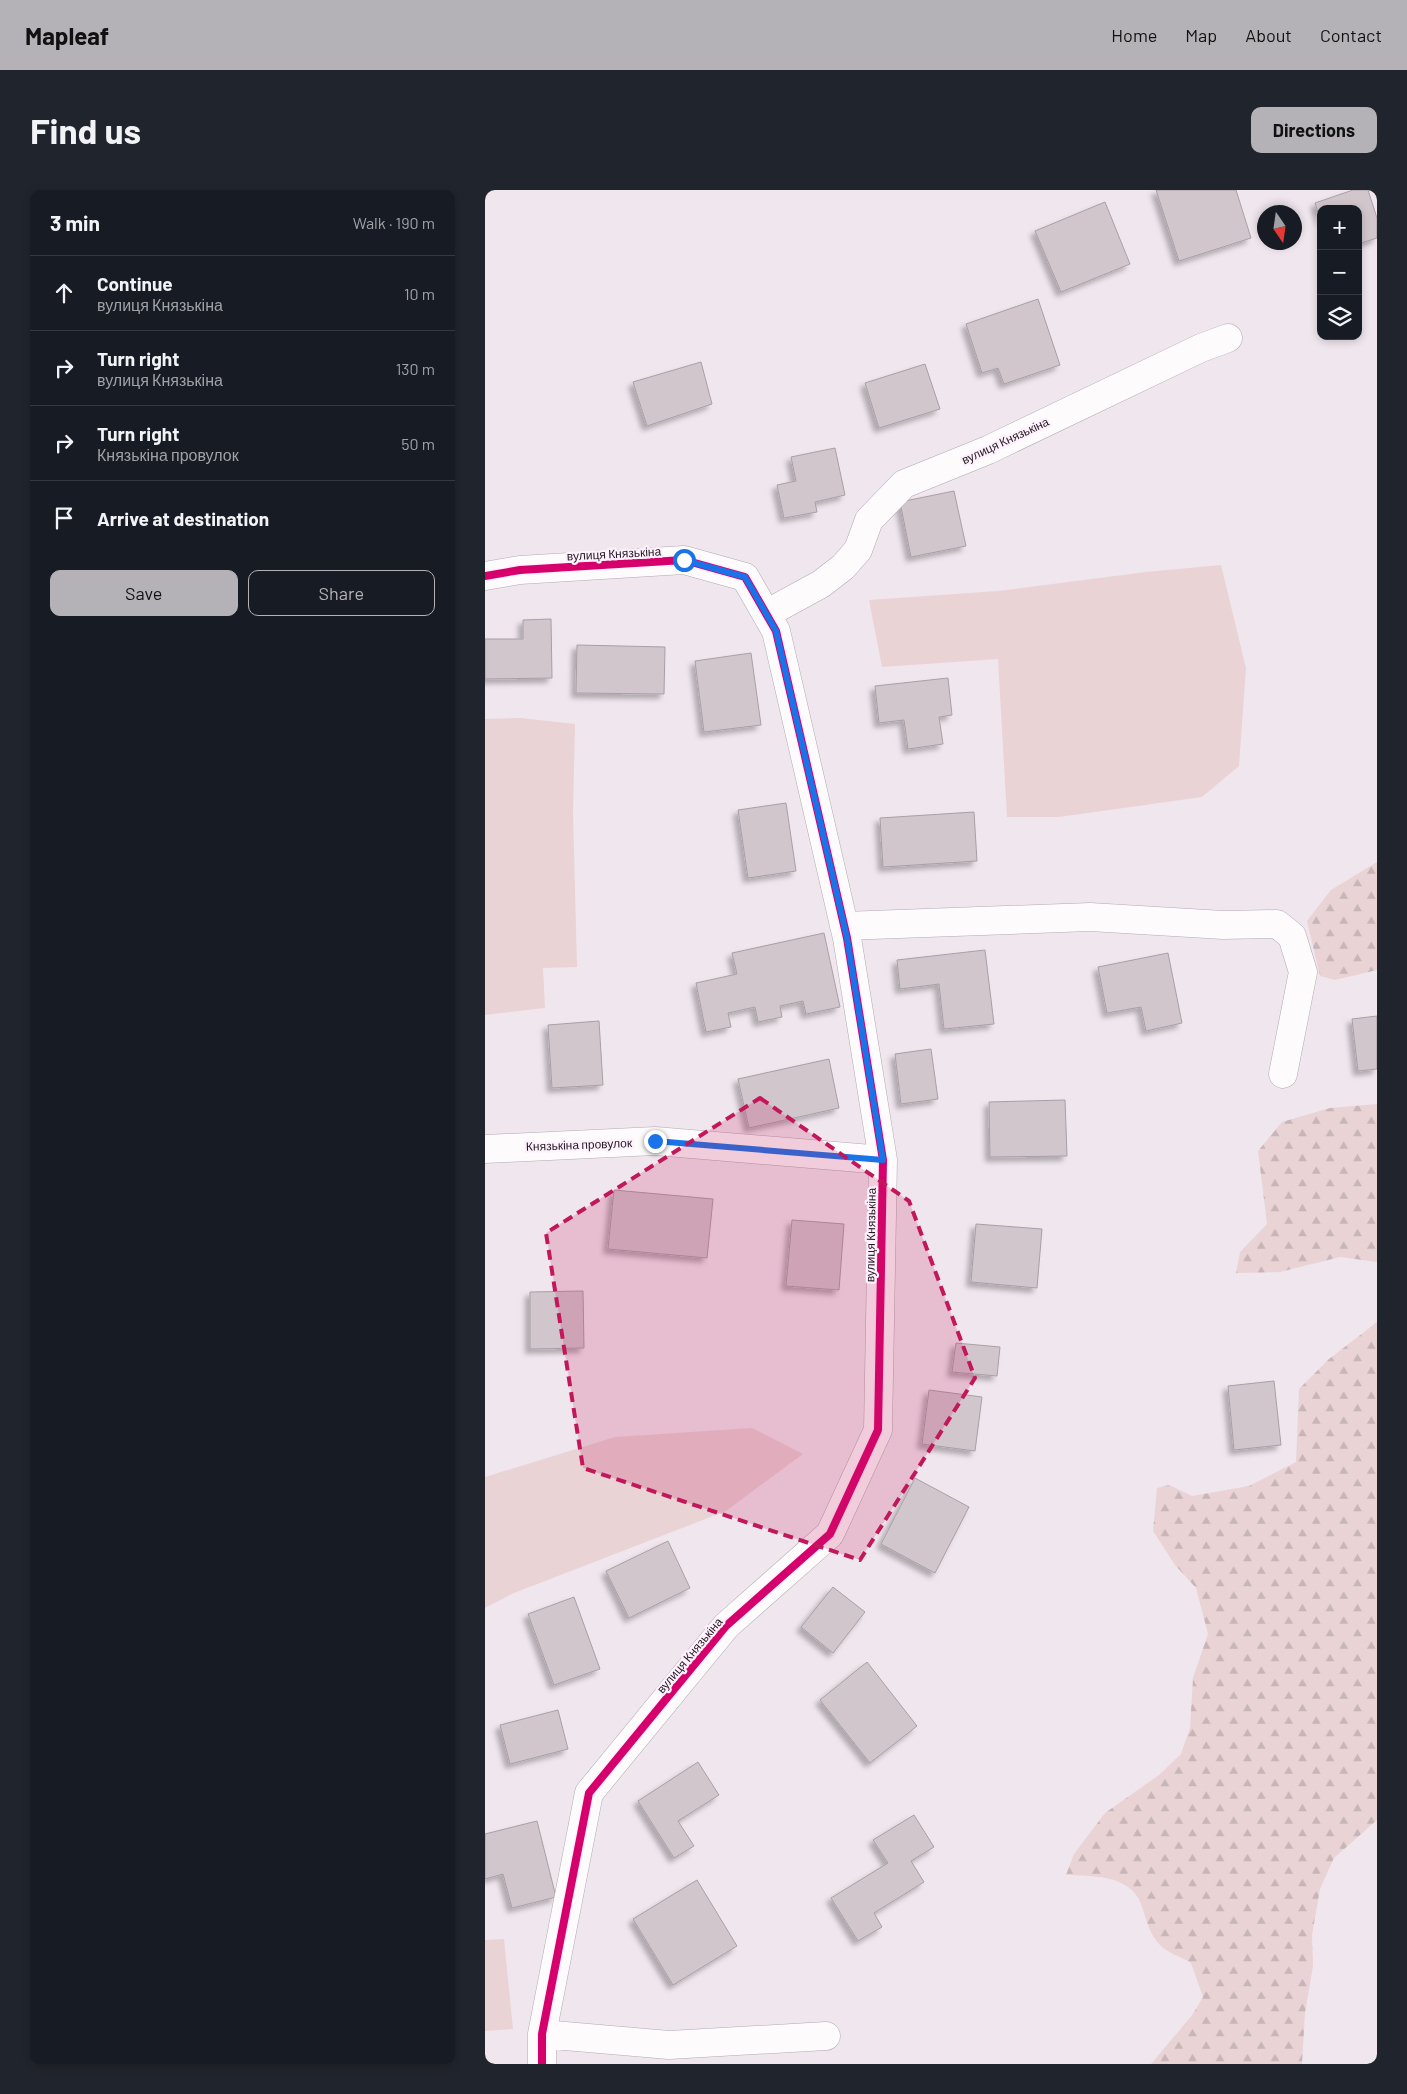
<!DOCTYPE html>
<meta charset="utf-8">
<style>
:root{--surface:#171b24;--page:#20242c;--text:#f1f3f6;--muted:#9ea1a6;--line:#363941;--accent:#b4b2b6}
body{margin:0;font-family:Barlow,sans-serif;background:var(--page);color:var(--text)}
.controls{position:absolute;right:15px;top:15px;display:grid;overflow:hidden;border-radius:10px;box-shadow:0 2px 8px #0003}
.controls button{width:45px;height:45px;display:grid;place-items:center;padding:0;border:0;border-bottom:1px solid var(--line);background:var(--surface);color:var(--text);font:25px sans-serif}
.compass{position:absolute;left:772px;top:15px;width:45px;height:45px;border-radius:50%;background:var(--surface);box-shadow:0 2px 8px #0003;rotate:167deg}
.stop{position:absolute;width:15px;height:15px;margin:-11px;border:4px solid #1a73e8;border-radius:50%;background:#fff}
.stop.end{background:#1a73e8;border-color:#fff;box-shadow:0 1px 5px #0008}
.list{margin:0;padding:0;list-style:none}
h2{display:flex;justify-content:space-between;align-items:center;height:65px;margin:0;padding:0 20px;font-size:21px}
h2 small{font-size:16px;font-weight:400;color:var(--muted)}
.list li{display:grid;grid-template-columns:32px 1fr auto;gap:15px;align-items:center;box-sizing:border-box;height:75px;padding:0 20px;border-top:1px solid var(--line)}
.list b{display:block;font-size:19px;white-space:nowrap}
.list p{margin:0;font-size:16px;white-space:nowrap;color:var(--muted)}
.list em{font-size:16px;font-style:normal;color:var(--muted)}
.actions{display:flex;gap:10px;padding:15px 20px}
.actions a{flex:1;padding:11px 0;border:1px solid var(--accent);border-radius:10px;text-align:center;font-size:18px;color:var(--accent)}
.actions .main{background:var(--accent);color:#111}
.icon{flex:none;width:28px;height:28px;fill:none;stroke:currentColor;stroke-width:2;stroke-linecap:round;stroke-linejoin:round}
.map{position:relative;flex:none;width:892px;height:1874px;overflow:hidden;border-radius:10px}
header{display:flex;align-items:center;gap:30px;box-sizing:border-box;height:70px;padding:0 25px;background:var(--accent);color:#111}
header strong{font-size:24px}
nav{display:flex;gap:28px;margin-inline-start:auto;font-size:18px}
.intro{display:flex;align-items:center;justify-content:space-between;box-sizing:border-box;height:120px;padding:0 30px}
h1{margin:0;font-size:35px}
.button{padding:12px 22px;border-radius:10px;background:var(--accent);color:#111;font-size:18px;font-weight:700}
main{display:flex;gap:30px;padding:0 30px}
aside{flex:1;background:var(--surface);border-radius:10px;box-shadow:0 2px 8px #0003}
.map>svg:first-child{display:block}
.green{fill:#e9d3d5}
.forest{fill:url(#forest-firs)}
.building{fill:#d1c6cc;stroke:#a8a0a5;filter:url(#shadow)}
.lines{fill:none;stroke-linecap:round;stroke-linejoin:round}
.minor-casing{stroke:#b1aab0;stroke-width:29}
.minor{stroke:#fdfbfc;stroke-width:28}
.cycleway-casing{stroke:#fef1fd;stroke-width:11}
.cycleway{stroke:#d6006c;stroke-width:8}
.route{stroke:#1a73e8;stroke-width:6}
.marked{fill:#c2185b;fill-opacity:0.2;stroke:#c2185b;stroke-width:4;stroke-dasharray:10 6;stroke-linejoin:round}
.labels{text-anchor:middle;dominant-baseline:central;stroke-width:4.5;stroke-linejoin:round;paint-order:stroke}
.street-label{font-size:12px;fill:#211b20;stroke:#fef1fd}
</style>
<header>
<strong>Mapleaf</strong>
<nav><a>Home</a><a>Map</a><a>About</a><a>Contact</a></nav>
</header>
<div class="intro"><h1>Find us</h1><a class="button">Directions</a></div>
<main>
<aside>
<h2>3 min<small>Walk · 190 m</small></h2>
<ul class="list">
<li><svg class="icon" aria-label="ahead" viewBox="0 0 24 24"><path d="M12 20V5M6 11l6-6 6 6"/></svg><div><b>Continue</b><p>вулиця Князькіна</p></div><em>10 m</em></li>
<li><svg class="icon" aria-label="right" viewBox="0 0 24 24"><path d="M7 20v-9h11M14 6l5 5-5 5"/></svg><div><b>Turn right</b><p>вулиця Князькіна</p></div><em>130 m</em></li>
<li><svg class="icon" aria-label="right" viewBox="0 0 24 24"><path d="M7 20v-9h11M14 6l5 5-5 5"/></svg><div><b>Turn right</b><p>Князькіна провулок</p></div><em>50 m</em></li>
<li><svg class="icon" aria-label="arrive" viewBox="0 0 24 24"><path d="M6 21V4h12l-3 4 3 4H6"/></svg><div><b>Arrive at destination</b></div></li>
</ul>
<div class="actions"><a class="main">Save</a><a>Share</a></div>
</aside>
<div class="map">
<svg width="892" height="1874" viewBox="0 0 892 1874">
<defs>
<pattern id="forest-firs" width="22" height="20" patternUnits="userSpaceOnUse" patternTransform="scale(1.25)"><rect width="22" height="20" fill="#e9d3d5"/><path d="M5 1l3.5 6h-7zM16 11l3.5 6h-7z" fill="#c8b5b7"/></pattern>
<filter id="shadow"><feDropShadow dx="-4.5" dy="4.5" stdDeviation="2.5" flood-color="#0004"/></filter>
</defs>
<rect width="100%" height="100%" fill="#f0e6ee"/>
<!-- green -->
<path class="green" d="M736,375L761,478L754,576L717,607L574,627H522L513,469L397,477L384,410L513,401L661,382Z
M36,528L90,534L88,623L92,777L58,778L60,818L0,825V529Z
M267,1238L318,1264L241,1321L29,1403L0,1418V1287L130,1247Z
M19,1749L28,1839L0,1841V1750Z"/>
<!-- forest -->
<path class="forest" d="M892,672V780L850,790L835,786L822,731L846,700Z
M892,914V1072L855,1067L795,1082L751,1083L755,1062L782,1034L773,961L797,932L845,918Z
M892,1132V1630L849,1668L835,1699L827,1745L828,1776L820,1823L817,1874H666L708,1824L718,1807L706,1773C697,1767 682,1763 675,1755C664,1744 661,1728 656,1714C645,1684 606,1686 581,1685L589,1664L620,1623L674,1585L696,1564L705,1538L708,1488L723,1444L711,1398L690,1375L668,1341L672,1298L684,1295L707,1306L764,1296L811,1272L814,1199L844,1169Z"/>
<!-- building -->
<path class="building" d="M671,0H751L766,48L694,71Z
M868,0H883L892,28V48L873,54V19H836V31L830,13Z
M620,12L645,74L576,102L550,41Z
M553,109L575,175L519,194L513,178L497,183L481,134Z
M216,172L227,214L162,236L148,192Z
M440,174L455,219L394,238L380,193Z
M350,258L360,305L330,312L332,322L299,328L292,295L311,291L306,267Z
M469,301L481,356L426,367L415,312Z
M66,429L67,488L0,489V449H38V430Z
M92,455L180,457L179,504L91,503Z
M266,463L276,535L219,542L210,471Z
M463,488L467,525L454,527L458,554L423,559L419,530L394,533L390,496Z
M301,613L311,681L263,688L253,620Z
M489,622L492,671L398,677L395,628Z
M339,743L355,817L321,824L318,811L295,816L297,827L273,832L270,817L243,823L246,837L221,842L211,793L252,784L247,763Z
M500,760L509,834L459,839L454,794L415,799L412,770Z
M683,763L697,833L661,841L656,817L622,823L613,777Z
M892,826V879L873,881L867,829Z
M114,831L118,895L67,898L63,835Z
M446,859L453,909L416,914L410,864Z
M344,869L354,918L264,938L253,889Z
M580,910L582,966L505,967L504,912Z
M129,1000L228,1009L222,1068L123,1059Z
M307,1030L359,1034L354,1100L301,1096Z
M491,1034L557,1039L552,1098L486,1092Z
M98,1101L99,1158L45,1159V1102Z
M471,1153L515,1157L512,1186L467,1182Z
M789,1191L796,1255L749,1260L743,1196Z
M444,1200L497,1207L490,1261L437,1254Z
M430,1288L484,1317L450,1383L396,1354Z
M183,1351L205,1398L144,1428L121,1381Z
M348,1397L380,1422L348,1463L316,1437Z
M89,1407L115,1479L69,1495L43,1424Z
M382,1472L432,1536L385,1573L335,1510Z
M73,1520L83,1559L25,1574L15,1535Z
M213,1572L234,1605L193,1631L209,1656L189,1668L153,1611Z
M429,1625L449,1657L426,1671L439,1692L389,1723L397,1737L373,1751L346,1708L403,1673L388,1650Z
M52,1631L71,1707L27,1718L18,1684L0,1689V1644Z
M212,1690L252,1756L188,1795L148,1729Z"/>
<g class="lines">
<!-- minor casing -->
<g class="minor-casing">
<path id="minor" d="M0,386L35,380L199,370L260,387L291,441L362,748L398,970L393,1240L345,1344L241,1436L104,1603L57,1844V1874
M281,424L336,394L358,377L373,360L384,330L419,294L503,260L716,158L743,148
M359,736L605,727L738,735L792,734L807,746L818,782L798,884
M0,959L170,951L398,970
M57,1844L184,1855L341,1846"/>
</g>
<!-- minor -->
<use href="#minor" class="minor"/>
<!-- cycleway casing -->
<g class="cycleway-casing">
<path id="cycleway" d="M0,386L35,380L199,370L260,387L291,441L362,748L398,970L393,1240L345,1344L241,1436L104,1603L57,1844V1874"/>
</g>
<!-- cycleway -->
<use href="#cycleway" class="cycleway"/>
</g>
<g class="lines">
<!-- route -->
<path class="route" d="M170,951L398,970L362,748L291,441L260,387L199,370"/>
</g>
<!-- marked area -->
<path class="marked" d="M275,908L424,1011L490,1188L375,1370L98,1278L61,1043Z"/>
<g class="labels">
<!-- street labels -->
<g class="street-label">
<text transform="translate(520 250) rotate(-25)">вулиця Князькіна</text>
<text transform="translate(129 363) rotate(-3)">вулиця Князькіна</text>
<text transform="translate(94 954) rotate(-2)">Князькіна провулок</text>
<text transform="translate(385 1045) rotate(-89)">вулиця Князькіна</text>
<text transform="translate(204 1465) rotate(-50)">вулиця Князькіна</text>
</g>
</g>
</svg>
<div class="controls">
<button>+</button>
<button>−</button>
<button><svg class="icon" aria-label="layers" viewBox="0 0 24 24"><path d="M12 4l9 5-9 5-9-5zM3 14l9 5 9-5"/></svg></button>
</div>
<svg class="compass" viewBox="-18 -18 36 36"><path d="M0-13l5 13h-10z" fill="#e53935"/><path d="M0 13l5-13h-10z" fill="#9ea1a6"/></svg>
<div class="stop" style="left:199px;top:370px"></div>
<div class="stop end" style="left:170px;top:951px"></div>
</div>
</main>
